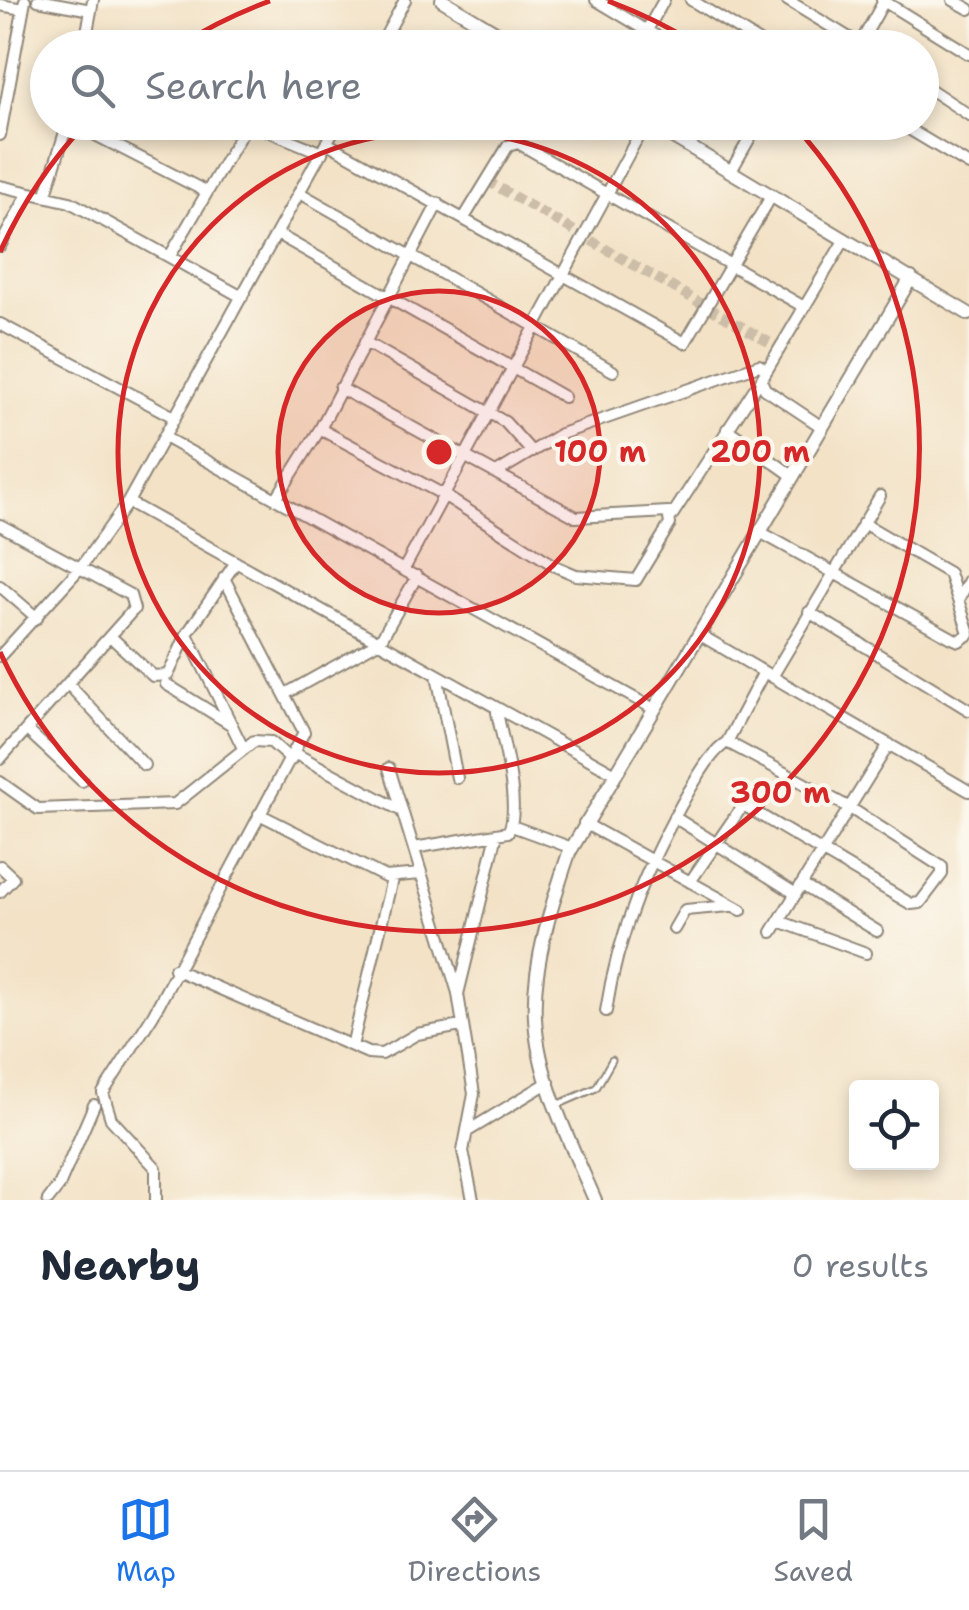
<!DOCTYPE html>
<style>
:root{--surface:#fff;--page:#f2f2f3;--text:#1f2937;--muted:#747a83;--line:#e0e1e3;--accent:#1a73e8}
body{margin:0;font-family:"Shantell Sans",sans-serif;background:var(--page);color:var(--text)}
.controls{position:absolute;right:30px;bottom:30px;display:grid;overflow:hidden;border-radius:10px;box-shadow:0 5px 15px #0003}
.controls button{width:90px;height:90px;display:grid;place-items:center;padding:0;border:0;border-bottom:2px solid var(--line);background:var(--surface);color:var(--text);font:50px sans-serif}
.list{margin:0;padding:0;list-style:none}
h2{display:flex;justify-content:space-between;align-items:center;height:130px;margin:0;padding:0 40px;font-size:42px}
h2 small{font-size:32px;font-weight:400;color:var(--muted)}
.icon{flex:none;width:55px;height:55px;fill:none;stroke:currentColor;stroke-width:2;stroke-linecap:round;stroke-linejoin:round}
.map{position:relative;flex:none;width:969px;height:1200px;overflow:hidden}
.search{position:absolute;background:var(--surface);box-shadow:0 5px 15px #0003;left:30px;right:30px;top:30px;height:110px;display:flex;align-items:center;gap:25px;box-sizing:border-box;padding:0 35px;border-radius:55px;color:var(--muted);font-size:38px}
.sheet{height:270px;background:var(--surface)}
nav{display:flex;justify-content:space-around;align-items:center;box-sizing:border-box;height:140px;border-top:2px solid var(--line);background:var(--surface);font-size:28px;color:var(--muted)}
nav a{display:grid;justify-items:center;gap:5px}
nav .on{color:var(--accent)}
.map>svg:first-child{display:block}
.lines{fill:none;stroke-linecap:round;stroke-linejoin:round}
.minor-tunnel{stroke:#cbbda7;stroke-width:10;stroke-dasharray:10 5;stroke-linecap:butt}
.service-casing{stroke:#8f8678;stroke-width:9}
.minor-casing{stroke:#8f8678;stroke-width:14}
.tertiary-casing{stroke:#8f8678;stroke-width:16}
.service{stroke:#fff;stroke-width:5}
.minor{stroke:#fff;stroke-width:10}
.tertiary{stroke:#fff;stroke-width:12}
.ring{fill:none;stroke:#d62828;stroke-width:5}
.centre{fill:#d62828;stroke:#fbf7ec;stroke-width:5}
.ring-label{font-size:30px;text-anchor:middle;font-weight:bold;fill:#d62828;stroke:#fbf7ec;stroke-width:8;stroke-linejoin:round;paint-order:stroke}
</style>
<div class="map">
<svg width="969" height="1200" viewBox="0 0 969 1200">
<rect width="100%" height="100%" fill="#fbf7ec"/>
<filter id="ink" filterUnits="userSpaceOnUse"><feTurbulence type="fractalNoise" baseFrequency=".01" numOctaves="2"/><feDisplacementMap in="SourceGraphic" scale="20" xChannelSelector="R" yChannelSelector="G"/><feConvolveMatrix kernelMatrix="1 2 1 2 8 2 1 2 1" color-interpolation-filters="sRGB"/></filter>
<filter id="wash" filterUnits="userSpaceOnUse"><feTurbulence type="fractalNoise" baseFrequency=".0048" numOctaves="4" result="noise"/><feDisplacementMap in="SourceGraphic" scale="40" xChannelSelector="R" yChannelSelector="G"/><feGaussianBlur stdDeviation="2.25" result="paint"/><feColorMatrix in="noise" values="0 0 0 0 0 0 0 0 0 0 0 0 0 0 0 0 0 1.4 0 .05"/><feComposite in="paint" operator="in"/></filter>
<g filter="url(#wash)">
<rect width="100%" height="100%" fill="#f3e2c6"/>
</g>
<g filter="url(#ink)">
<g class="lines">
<!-- minor-tunnel -->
<path class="minor-tunnel" d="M487,181L779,348"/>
<!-- service casing -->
<g class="service-casing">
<path id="service" d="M557,1105L596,1088L612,1060"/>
</g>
<!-- minor casing -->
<g class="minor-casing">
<path id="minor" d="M38,0L91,10
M596,0L676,48
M691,0L769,48
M787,0L866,48
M882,0L969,54
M953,0L969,9
M0,5L23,9
M860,44L884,1
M84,48L93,0
M379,48L405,0
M637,48L664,0
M922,84L969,115
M70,122L205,191
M897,122L969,165
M0,135L25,0
M327,143L685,343L772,195
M731,171L759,122
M0,186L70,202L242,297
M300,193L613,371
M46,194L68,122
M464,218L508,146L518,143L804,307
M277,234L564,397
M0,246L28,194
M170,256L244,129L261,128L322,153
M0,324L174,417
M365,342L505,422L531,451
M822,427L765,389L761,380L845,239
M320,429L442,494L555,566L576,575L636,580L670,524L668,512L576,517L340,388
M727,429L793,476
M164,437L654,709
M496,473L561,434L759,365L766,369
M276,499L320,429L438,203
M128,502L614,773
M671,517L755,388
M863,523L949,573L969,633
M0,525L130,595L134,609L0,759
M760,532L952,638L959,641L969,634
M404,569L646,122
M0,586L37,618
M959,599L969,580
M809,612L969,710
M187,634L243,748
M702,636L969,791
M111,637L153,676L168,675L187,634L236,562
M0,656L80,568L128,502L338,122
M437,675L457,778
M772,677L880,496
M166,684L232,725
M69,685L144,765
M287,693L380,641L417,576
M28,731L82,781
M727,742L764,672
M294,753L402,811
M389,768L458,993
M0,782L38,809L175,804L254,741L271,742L291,760
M259,814L385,877L421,874
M674,817L796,894
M584,823L741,910
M512,826L572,848
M414,848L508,832C522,809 502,739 497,712
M0,866L13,878L0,892
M802,885L877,931
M779,921L866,953
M674,929L685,910L730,906
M772,932L889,744
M174,969L368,1053L382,1054L417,1034L461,1026
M606,1011C618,931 649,861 689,791C699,775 711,752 727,742L850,808L942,867V874L920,903L911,904L743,805L690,882
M352,1046L392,879
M468,1131L549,1082
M48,1200L59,1186L94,1105
M156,1200V1168L111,1119L103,1093L153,1015L304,732L224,578
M473,1200L463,1151L474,1094L458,994L497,834"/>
</g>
<!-- tertiary casing -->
<g class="tertiary-casing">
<path id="tertiary" d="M442,0L522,48
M648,122L969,314
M595,1200C571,1144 538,1080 535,1018C532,965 552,903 569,853L911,278"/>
</g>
<!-- service -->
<use href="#service" class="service"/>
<!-- minor -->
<use href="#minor" class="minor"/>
<!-- tertiary -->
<use href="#tertiary" class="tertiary"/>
</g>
</g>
<!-- distance rings -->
<circle cx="439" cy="452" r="161" fill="#d62828" fill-opacity=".12"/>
<g class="ring">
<circle cx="439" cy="452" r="161"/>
<circle cx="439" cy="452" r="321"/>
<path d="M0 252A482 482 0 0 1 86 123M180 45A482 482 0 0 1 270 1M608 1A482 482 0 0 1 698 45M792 123A482 482 0 1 1 0 652"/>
</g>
<circle cx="439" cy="452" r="15" class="centre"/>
<g class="ring-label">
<text x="600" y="462">100 m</text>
<text x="760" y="462">200 m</text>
<text x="780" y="803">300 m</text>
</g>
</svg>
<div class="controls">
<button><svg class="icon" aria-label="locate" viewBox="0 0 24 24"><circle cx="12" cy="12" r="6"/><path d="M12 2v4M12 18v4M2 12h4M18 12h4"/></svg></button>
</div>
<div class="search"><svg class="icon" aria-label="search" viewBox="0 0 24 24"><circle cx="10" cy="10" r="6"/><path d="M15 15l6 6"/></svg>Search here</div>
</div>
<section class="sheet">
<h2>Nearby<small>0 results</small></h2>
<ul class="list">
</ul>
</section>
<nav>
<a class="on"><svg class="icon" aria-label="map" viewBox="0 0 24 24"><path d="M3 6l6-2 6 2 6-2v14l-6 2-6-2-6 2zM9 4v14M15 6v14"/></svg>Map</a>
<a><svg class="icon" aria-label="directions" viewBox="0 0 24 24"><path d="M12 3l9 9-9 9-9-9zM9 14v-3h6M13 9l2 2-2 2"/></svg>Directions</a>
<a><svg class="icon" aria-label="saved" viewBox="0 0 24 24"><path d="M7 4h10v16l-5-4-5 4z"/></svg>Saved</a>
</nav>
